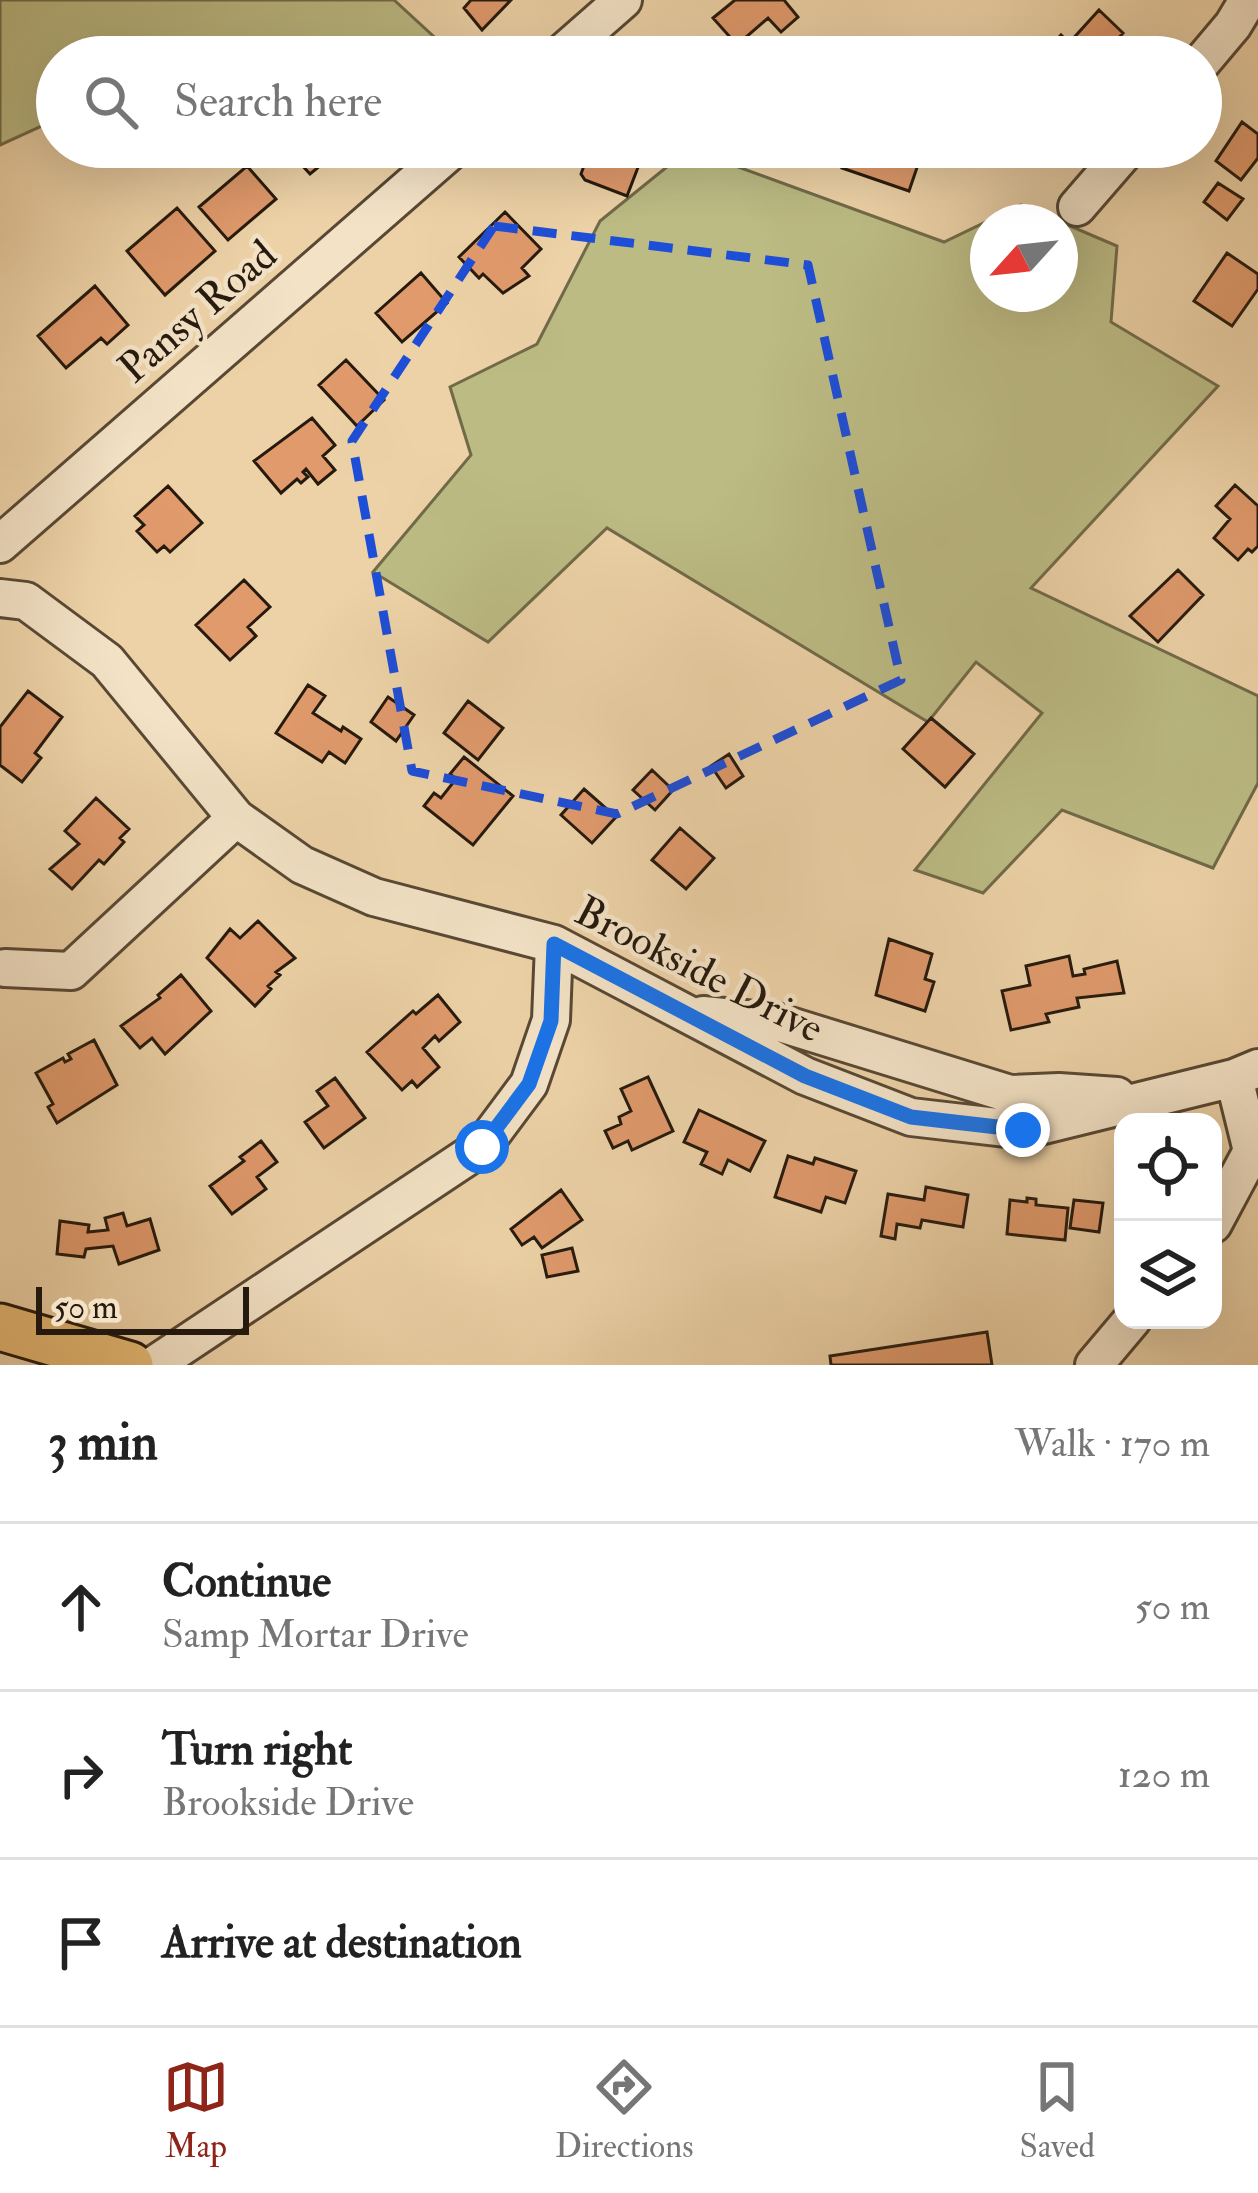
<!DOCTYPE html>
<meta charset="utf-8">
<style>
:root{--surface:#fff;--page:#f2f2f2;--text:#222;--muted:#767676;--line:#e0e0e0;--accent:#8f2418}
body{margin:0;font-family:"IM FELL Double Pica",serif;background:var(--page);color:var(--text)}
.controls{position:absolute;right:36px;bottom:36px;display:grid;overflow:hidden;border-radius:24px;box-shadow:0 12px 48px #0002}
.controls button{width:108px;height:108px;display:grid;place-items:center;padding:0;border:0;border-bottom:3px solid var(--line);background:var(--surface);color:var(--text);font:60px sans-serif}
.compass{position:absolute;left:970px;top:204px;width:108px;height:108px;border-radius:50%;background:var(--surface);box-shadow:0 12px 48px #0002;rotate:243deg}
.scale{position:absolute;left:36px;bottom:30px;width:213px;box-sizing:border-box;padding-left:12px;border:6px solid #261a0e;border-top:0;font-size:33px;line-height:42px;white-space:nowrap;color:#261a0e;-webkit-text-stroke:9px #f3e2c6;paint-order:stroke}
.stop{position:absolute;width:36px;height:36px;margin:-27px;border:9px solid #1a73e8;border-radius:50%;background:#fff}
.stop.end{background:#1a73e8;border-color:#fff;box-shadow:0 3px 12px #0008}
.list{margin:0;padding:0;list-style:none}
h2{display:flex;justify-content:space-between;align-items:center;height:156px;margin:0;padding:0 48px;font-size:51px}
h2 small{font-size:39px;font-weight:400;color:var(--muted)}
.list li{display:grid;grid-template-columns:78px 1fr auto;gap:36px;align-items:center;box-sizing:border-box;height:168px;padding:0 48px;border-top:3px solid var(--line)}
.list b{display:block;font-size:45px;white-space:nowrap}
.list p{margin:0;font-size:39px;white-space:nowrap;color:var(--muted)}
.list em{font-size:39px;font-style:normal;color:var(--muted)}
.icon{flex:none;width:66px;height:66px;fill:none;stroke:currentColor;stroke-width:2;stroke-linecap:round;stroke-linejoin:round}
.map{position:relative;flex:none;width:1258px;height:1365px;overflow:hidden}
.search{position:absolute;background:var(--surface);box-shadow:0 12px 48px #0002;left:36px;right:36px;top:36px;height:132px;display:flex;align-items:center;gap:30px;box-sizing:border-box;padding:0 42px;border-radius:66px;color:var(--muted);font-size:45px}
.sheet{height:660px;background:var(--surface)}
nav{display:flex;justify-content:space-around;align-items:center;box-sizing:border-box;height:168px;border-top:3px solid var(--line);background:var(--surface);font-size:33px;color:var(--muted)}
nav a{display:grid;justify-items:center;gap:6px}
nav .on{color:var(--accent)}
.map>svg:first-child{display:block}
.green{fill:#bcbb84;stroke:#716a49;stroke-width:3;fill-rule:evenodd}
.building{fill:#e09a6c;stroke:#261a0e;stroke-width:3}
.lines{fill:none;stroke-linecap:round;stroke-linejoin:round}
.minor-casing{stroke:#584834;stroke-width:42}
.major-casing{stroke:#261a0e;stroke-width:51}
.minor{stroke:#f3e2c6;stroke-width:36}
.major{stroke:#e6b974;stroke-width:45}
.route{stroke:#1a73e8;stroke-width:15}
.marked{fill:none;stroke:#1d4ed8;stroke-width:9;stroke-dasharray:24 15;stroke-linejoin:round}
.labels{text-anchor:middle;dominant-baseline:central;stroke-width:9;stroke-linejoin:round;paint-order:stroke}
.street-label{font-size:42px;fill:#261a0e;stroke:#f3e2c6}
</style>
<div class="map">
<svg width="1258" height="1365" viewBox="0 0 1258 1365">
<rect width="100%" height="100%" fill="#edd2a7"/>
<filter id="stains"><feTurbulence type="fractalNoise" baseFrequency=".00167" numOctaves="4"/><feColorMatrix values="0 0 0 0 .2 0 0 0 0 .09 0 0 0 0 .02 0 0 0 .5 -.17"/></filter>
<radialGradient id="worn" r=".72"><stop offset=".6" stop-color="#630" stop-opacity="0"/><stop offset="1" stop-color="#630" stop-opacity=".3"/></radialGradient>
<!-- green -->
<path class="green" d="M0,0H394L456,57H57V119L0,145Z
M689,149L944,242L1021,205L1117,246L1111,322L1218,386L1031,588L1258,696V783L1213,868L1062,810L983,893L915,870L1042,713L976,662L928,722L607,528L488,642L373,572L471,455L450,387L537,344L600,221ZM988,222H1060V294H988Z"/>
<!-- building -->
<path class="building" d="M471,0H511L482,30L464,8Z
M735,0H784L798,17L781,32L768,18L737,45L713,18Z
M1099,10L1123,33L1102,57H1040L1033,50L1043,38L1051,46L1061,35L1069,43Z
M1242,122L1258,134V158L1241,180L1216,161Z
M291,147H332L337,152L310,174L288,150Z
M601,147L640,162L627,196L585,180L581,174L590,149Z
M849,147H924L909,191L842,168Z
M247,166L276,199L228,240L199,207Z
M1218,183L1243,199L1227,220L1204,202Z
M177,208L215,251L165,295L127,251Z
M505,212L541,249L522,268L529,276L503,293L483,274L479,278L459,257Z
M1227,253L1258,274V289L1232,326L1194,301Z
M421,273L447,303L402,342L376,313Z
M95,286L128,325L107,344L101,338L66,368L38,336Z
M346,360L384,400L357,426L319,385Z
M312,418L335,445L323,456L335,470L318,484L306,469L303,472L308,477L301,483L297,479L281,493L254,461Z
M1235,485L1258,506V546L1252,552L1248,549L1238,560L1214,538L1230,519L1216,506Z
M168,486L202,523L170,552L164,546L157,552L137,531L144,525L135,516Z
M1178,570L1203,595L1158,642L1130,616Z
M244,580L270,607L248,627L256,636L230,660L196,625Z
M308,685L325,696L313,713L341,731L343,727L361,739L345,763L329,752L322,762L276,733Z
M28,691L62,717L35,753L41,758L22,782L0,765V727Z
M388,697L414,715L396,741L371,722Z
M468,701L503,728L478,760L444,733Z
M931,718L974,754L945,787L903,749Z
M729,754L743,776L726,788L711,766Z
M464,757L513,796L473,845L424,806L434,793L441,798L456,779L450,774Z
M652,770L673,790L655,810L633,790Z
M584,789L616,817L592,843L561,815Z
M96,798L129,829L120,838L124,842L104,864L99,860L72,889L50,869L79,844L65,831Z
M680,828L714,858L686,889L652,860Z
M258,921L295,958L276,972L280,975L268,986L271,989L255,1006L207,958L230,929L240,938Z
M889,939L932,954L925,979L934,982L925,1011L876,995Z
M1069,956L1073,976L1085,974L1084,969L1117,961L1124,993L1077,998L1079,1007L1046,1014L1049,1022L1011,1030L1002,991L1030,985L1026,966Z
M181,975L211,1011L165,1054L152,1038L140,1048L121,1026L160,998L158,995Z
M438,995L460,1022L439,1041L435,1036L423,1048L439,1067L417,1087L412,1081L402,1090L367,1052L413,1011L416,1014Z
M94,1040L117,1085L57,1123L48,1107L53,1104L36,1073L63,1058L65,1062L71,1059L68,1054Z
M648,1077L673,1131L632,1150L628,1141L613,1148L605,1131L621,1124L619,1117L631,1111L621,1089Z
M335,1078L365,1118L324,1148L305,1122L328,1106L317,1091Z
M699,1110L765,1141L750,1171L728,1160L722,1174L701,1164L707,1152L684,1142Z
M261,1141L277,1162L257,1177L266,1189L232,1214L210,1186L244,1161L240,1157Z
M788,1156L813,1164L815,1158L856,1171L845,1203L826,1197L821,1212L775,1197Z
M926,1187L968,1195L963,1227L922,1220L920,1228L897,1224L895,1239L881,1236L888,1194L924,1200Z
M561,1190L582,1220L542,1248L534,1237L522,1245L511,1229Z
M1027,1198L1036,1199V1205L1068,1208L1065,1240L1007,1234L1010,1200L1027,1202Z
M1074,1200L1103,1203L1099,1232L1070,1228Z
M123,1213L127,1226L150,1219L159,1250L119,1264L113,1246L86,1249L84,1257L57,1254L60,1221L89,1225L88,1232L108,1230L105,1218Z
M572,1248L578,1271L547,1277L542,1255Z
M987,1332L992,1365H831L830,1356Z"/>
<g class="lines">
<!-- minor casing -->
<g class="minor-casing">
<path id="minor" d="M558,57L623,0
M1201,63L1233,25L1248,0
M1077,207L1129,147
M0,544L455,147
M0,598L26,601L107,661L236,818L302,865L374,897L554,944L805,1076L911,1117L1023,1130L1234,1078L1258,1068
M5,968L71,971L236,818
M703,1015L777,1022L1010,1094L1059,1092L1117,1096
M1213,1224L1252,1151L1234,1078
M154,1365L482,1147L529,1084L551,1020L554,944
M1094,1365L1132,1320"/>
</g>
<!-- major casing -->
<g class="major-casing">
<path id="major" d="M0,1327L130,1365"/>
</g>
<!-- minor -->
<use href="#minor" class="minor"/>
<!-- major -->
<use href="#major" class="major"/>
</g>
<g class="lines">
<!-- route -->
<path class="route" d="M482,1147L529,1084L551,1021L554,944L805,1076L911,1117L1023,1130"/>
</g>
<!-- marked area -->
<path class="marked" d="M494,226L808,265L901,680L617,814L412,771L352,441Z"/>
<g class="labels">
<!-- street labels -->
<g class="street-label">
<text transform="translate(198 312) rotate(-41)">Pansy Road</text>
<text transform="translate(699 970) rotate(27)">Brookside Drive</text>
</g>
</g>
<rect width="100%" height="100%" filter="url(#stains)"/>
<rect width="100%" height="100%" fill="url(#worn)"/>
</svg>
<div class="controls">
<button><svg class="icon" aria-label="locate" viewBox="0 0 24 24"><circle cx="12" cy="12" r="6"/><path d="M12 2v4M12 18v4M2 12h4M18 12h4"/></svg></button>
<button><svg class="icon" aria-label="layers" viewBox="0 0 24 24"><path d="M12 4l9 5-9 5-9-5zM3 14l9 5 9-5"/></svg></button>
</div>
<svg class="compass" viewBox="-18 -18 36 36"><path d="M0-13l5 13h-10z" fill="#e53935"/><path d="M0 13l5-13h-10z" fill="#767676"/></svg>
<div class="scale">50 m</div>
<div class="stop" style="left:482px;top:1147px"></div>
<div class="stop end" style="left:1023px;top:1130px"></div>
<div class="search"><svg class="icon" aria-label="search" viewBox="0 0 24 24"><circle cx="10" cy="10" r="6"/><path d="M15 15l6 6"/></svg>Search here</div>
</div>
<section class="sheet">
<h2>3 min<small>Walk · 170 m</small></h2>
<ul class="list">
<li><svg class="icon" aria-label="ahead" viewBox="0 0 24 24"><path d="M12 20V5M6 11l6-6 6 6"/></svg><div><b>Continue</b><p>Samp Mortar Drive</p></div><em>50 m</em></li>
<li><svg class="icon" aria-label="right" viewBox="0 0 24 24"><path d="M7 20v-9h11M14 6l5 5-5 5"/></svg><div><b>Turn right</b><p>Brookside Drive</p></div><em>120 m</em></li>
<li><svg class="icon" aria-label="arrive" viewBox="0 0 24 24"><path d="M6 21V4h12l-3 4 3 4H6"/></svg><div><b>Arrive at destination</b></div></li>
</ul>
</section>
<nav>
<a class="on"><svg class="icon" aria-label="map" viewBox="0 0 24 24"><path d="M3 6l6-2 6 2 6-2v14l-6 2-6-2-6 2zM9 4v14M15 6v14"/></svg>Map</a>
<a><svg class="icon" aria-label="directions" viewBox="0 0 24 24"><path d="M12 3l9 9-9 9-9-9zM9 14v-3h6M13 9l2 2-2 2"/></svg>Directions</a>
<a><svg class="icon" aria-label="saved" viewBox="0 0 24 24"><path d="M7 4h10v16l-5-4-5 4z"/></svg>Saved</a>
</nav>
